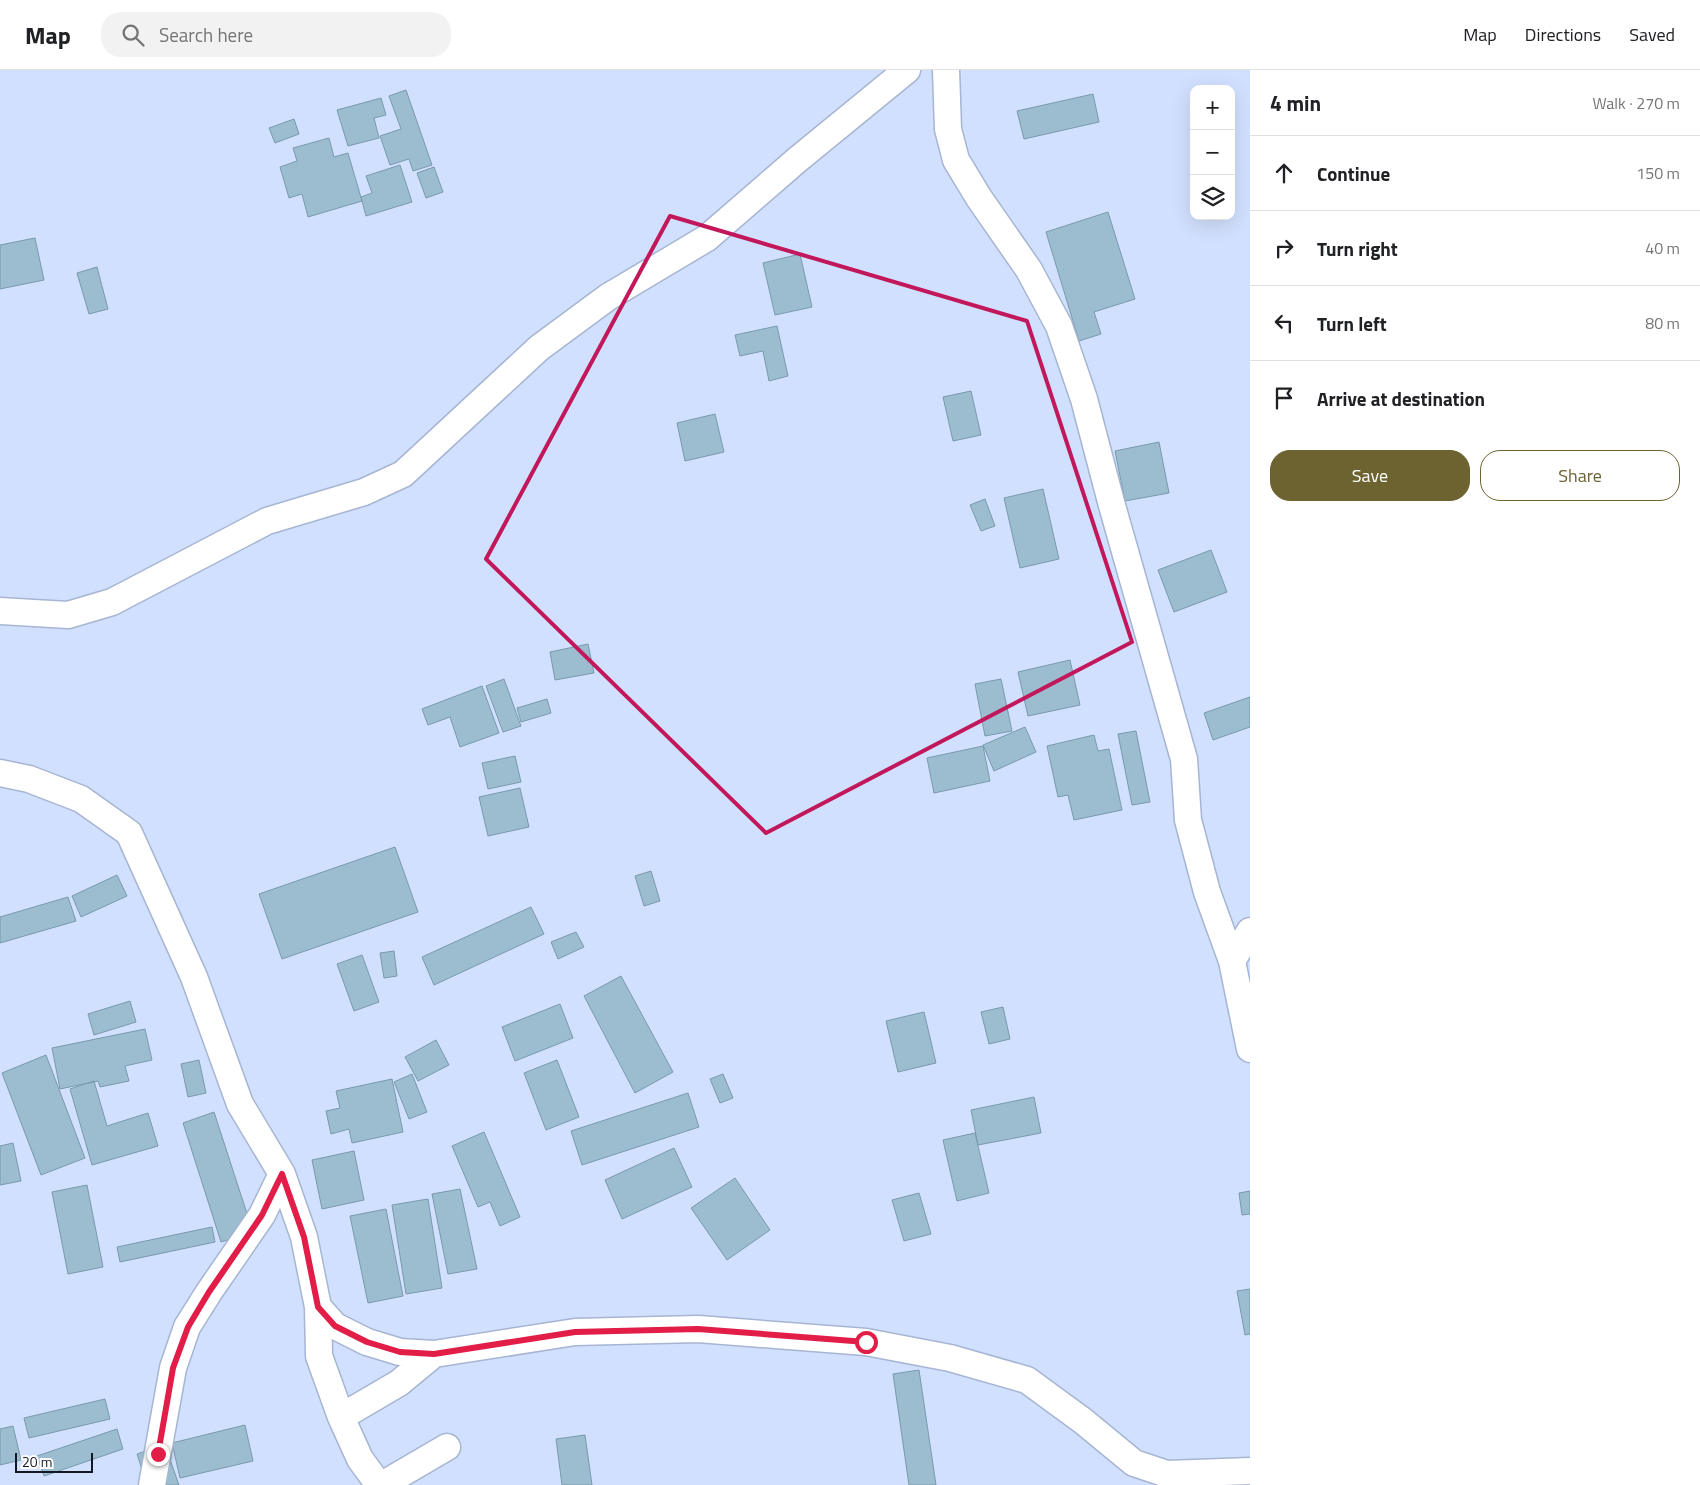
<!DOCTYPE html>
<meta charset="utf-8">
<style>
:root{--surface:#fff;--page:#f2f2f2;--text:#202124;--muted:#757577;--line:#e0e0e0;--accent:#6c6330}
body{margin:0;font-family:"Titillium Web",sans-serif;background:var(--page);color:var(--text)}
.controls{position:absolute;right:15px;top:15px;display:grid;overflow:hidden;border-radius:10px;box-shadow:0 5px 20px #0002}
.controls button{width:45px;height:45px;display:grid;place-items:center;padding:0;border:0;border-bottom:1px solid var(--line);background:var(--surface);color:var(--text);font:25px sans-serif}
.scale{position:absolute;left:15px;bottom:12px;width:78px;box-sizing:border-box;padding-left:5px;border:2px solid #121822;border-top:0;font-size:14px;line-height:18px;white-space:nowrap;color:#121822;-webkit-text-stroke:4px #fff;paint-order:stroke}
.stop{position:absolute;width:15px;height:15px;margin:-11px;border:4px solid #e11d48;border-radius:50%;background:#fff}
.stop.end{background:#e11d48;border-color:#fff;box-shadow:0 1px 5px #0008}
.list{margin:0;padding:0;list-style:none}
h2{display:flex;justify-content:space-between;align-items:center;height:65px;margin:0;padding:0 20px;font-size:21px}
h2 small{font-size:16px;font-weight:400;color:var(--muted)}
.list li{display:grid;grid-template-columns:32px 1fr auto;gap:15px;align-items:center;box-sizing:border-box;height:75px;padding:0 20px;border-top:1px solid var(--line)}
.list b{display:block;font-size:19px;white-space:nowrap}
.list em{font-size:16px;font-style:normal;color:var(--muted)}
.actions{display:flex;gap:10px;padding:15px 20px}
.actions a{flex:1;padding:11px 0;border:1px solid var(--accent);border-radius:20px;text-align:center;font-size:18px;color:var(--accent)}
.actions .main{background:var(--accent);color:#fff}
.icon{flex:none;width:28px;height:28px;fill:none;stroke:currentColor;stroke-width:2;stroke-linecap:round;stroke-linejoin:round}
.map{position:relative;flex:none;width:1250px;height:1415px;overflow:hidden}
header{display:flex;align-items:center;gap:30px;box-sizing:border-box;height:70px;padding:0 25px;background:var(--surface);border-bottom:1px solid var(--line)}
header strong{font-size:24px}
nav{display:flex;gap:28px;margin-inline-start:auto;font-size:18px}
.search{width:350px;height:45px;background:var(--page);display:flex;align-items:center;gap:12px;box-sizing:border-box;padding:0 18px;border-radius:20px;color:var(--muted);font-size:19px}
main{display:flex}
aside{flex:1;background:var(--surface)}
.map>svg:first-child{display:block}
.building{fill:#9bbdcf;stroke:#799aab}
.lines{fill:none;stroke-linecap:round;stroke-linejoin:round}
.minor-casing{stroke:#a6b5d2;stroke-width:29}
.minor{stroke:#fff;stroke-width:26}
.route{stroke:#e11d48;stroke-width:6}
.marked{fill:none;stroke:#c2185b;stroke-width:4;stroke-linejoin:round}
</style>
<header>
<strong>Map</strong>
<div class="search"><svg class="icon" aria-label="search" viewBox="0 0 24 24"><circle cx="10" cy="10" r="6"/><path d="M15 15l6 6"/></svg>Search here</div>
<nav><a>Map</a><a>Directions</a><a>Saved</a></nav>
</header>
<main>
<div class="map">
<svg width="1250" height="1415" viewBox="0 0 1250 1415">
<rect width="100%" height="100%" fill="#d1e0fe"/>
<!-- building -->
<path class="building" d="M406,20L432,95L413,101L409,89L390,95L380,66L401,59L389,26Z
M1093,24L1099,52L1024,69L1017,41Z
M381,28L386,45L374,48L379,68L348,76L337,40Z
M294,49L299,64L275,73L269,58Z
M329,68L334,87L348,83L362,131L308,147L302,124L289,128L280,97L297,91L293,78Z
M400,95L412,132L366,146L361,127L372,123L366,106Z
M434,97L443,122L426,128L417,103Z
M1108,142L1135,229L1094,242L1101,264L1079,271L1046,162Z
M35,168L44,210L0,219V175Z
M800,184L812,237L775,245L763,193Z
M97,197L108,239L89,244L77,203Z
M777,256L788,306L769,311L763,281L740,286L735,265Z
M971,321L981,365L953,371L943,327Z
M715,344L724,382L685,391L677,353Z
M1159,372L1169,423L1125,431L1115,381Z
M1043,419L1059,489L1020,498L1004,428Z
M985,429L995,456L981,461L970,435Z
M1211,480L1227,522L1174,542L1158,500Z
M588,574L594,603L555,610L550,582Z
M1070,590L1080,635L1028,646L1018,602Z
M504,609L521,656L503,662L486,616Z
M1001,609L1012,661L985,666L975,614Z
M482,616L499,663L460,677L450,647L428,655L422,639Z
M1250,627V657L1213,670L1204,643Z
M547,629L551,643L521,652L517,638Z
M1025,657L1036,682L994,701L983,675Z
M1136,661L1150,732L1132,735L1118,664Z
M1094,665L1098,681L1109,679L1122,740L1074,750L1068,725L1058,727L1047,676Z
M983,676L990,711L934,723L927,688Z
M515,686L521,712L488,719L482,693Z
M520,718L529,757L488,766L479,727Z
M395,777L418,842L282,889L259,824Z
M651,801L660,831L644,836L635,806Z
M117,805L127,826L81,847L72,826Z
M68,827L76,851L0,873V847Z
M531,837L544,864L434,915L422,887Z
M576,862L584,877L558,889L551,872Z
M394,881L397,906L384,908L380,883Z
M362,885L379,932L354,941L337,894Z
M621,906L673,1002L635,1023L584,926Z
M130,931L136,952L94,965L88,944Z
M560,934L573,968L515,991L502,957Z
M1003,937L1010,969L989,974L981,942Z
M924,942L936,993L898,1002L886,951Z
M145,959L152,990L125,996L129,1011L100,1017L98,1011L60,1019L52,978Z
M436,970L449,995L418,1011L405,987Z
M46,985L85,1088L41,1105L2,1003Z
M199,990L206,1023L188,1027L181,994Z
M557,990L579,1047L546,1060L524,1003Z
M412,1004L427,1042L409,1049L394,1012Z
M723,1004L733,1028L720,1033L710,1009Z
M392,1009L403,1062L352,1073L349,1059L331,1064L326,1041L340,1038L336,1021Z
M94,1011L107,1056L148,1043L158,1076L92,1095L70,1019Z
M688,1023L699,1057L582,1095L571,1061Z
M1034,1027L1041,1063L978,1075L971,1040Z
M214,1042L253,1162L221,1172L183,1053Z
M484,1062L520,1147L500,1156L490,1132L478,1137L452,1076Z
M975,1063L989,1123L957,1131L943,1070Z
M13,1073L21,1111L0,1115V1076Z
M674,1078L692,1117L622,1149L605,1110Z
M354,1081L364,1130L322,1139L312,1090Z
M735,1108L770,1160L727,1190L691,1138Z
M87,1115L103,1197L68,1204L52,1122Z
M460,1119L477,1199L448,1204L432,1124Z
M1250,1121V1144L1242,1145L1239,1123Z
M919,1123L931,1164L904,1171L892,1130Z
M428,1129L442,1218L406,1224L392,1135Z
M386,1139L403,1226L368,1233L350,1146Z
M212,1157L215,1172L120,1192L117,1177Z
M1250,1219V1264L1245,1265L1237,1221Z
M919,1300L936,1415H909L893,1304Z
M105,1329L110,1349L29,1368L24,1348Z
M245,1355L253,1391L180,1408L172,1373Z
M13,1356L21,1390L0,1395V1359Z
M117,1359L123,1379L44,1406L37,1386Z
M585,1365L592,1415H562L556,1369Z
M165,1375L179,1415H147L137,1384Z"/>
<g class="lines">
<!-- minor casing -->
<g class="minor-casing">
<path id="minor" d="M946,0L948,59L956,90L979,128L1029,200L1059,256L1084,329L1111,432L1184,689L1188,750L1207,822L1232,891L1250,979
M0,541L68,545L112,532L267,451L364,422L403,404L539,278L608,227L707,168L797,90L907,0
M0,703L29,709L81,729L129,763L194,907L240,1034L282,1104L304,1167L318,1237L319,1286L341,1347L360,1389L379,1415
M1232,891L1250,861
M318,1237L335,1256L367,1272L400,1282L434,1284L575,1262L698,1259L866,1272L950,1288L1027,1310L1083,1351L1134,1393L1167,1404L1250,1401
M341,1347L399,1313L434,1284
M152,1415L173,1298L187,1257L209,1222L262,1145L282,1104
M382,1415L447,1377"/>
</g>
<!-- minor -->
<use href="#minor" class="minor"/>
</g>
<g class="lines">
<!-- route -->
<path class="route" d="M158,1384L173,1298L188,1257L209,1222L262,1145L282,1104L304,1167L318,1237L335,1256L367,1272L400,1282L434,1284L575,1262L698,1259L866,1272"/>
</g>
<!-- marked area -->
<path class="marked" d="M670,146L1027,251L1132,572L766,763L486,489Z"/>
</svg>
<div class="controls">
<button>+</button>
<button>−</button>
<button><svg class="icon" aria-label="layers" viewBox="0 0 24 24"><path d="M12 4l9 5-9 5-9-5zM3 14l9 5 9-5"/></svg></button>
</div>
<div class="scale">20 m</div>
<div class="stop" style="left:866px;top:1272px"></div>
<div class="stop end" style="left:158px;top:1384px"></div>
</div>
<aside>
<h2>4 min<small>Walk · 270 m</small></h2>
<ul class="list">
<li><svg class="icon" aria-label="ahead" viewBox="0 0 24 24"><path d="M12 20V5M6 11l6-6 6 6"/></svg><div><b>Continue</b></div><em>150 m</em></li>
<li><svg class="icon" aria-label="right" viewBox="0 0 24 24"><path d="M7 20v-9h11M14 6l5 5-5 5"/></svg><div><b>Turn right</b></div><em>40 m</em></li>
<li><svg class="icon" aria-label="left" viewBox="0 0 24 24"><path d="M17 20v-9H6M10 6l-5 5 5 5"/></svg><div><b>Turn left</b></div><em>80 m</em></li>
<li><svg class="icon" aria-label="arrive" viewBox="0 0 24 24"><path d="M6 21V4h12l-3 4 3 4H6"/></svg><div><b>Arrive at destination</b></div></li>
</ul>
<div class="actions"><a class="main">Save</a><a>Share</a></div>
</aside>
</main>
